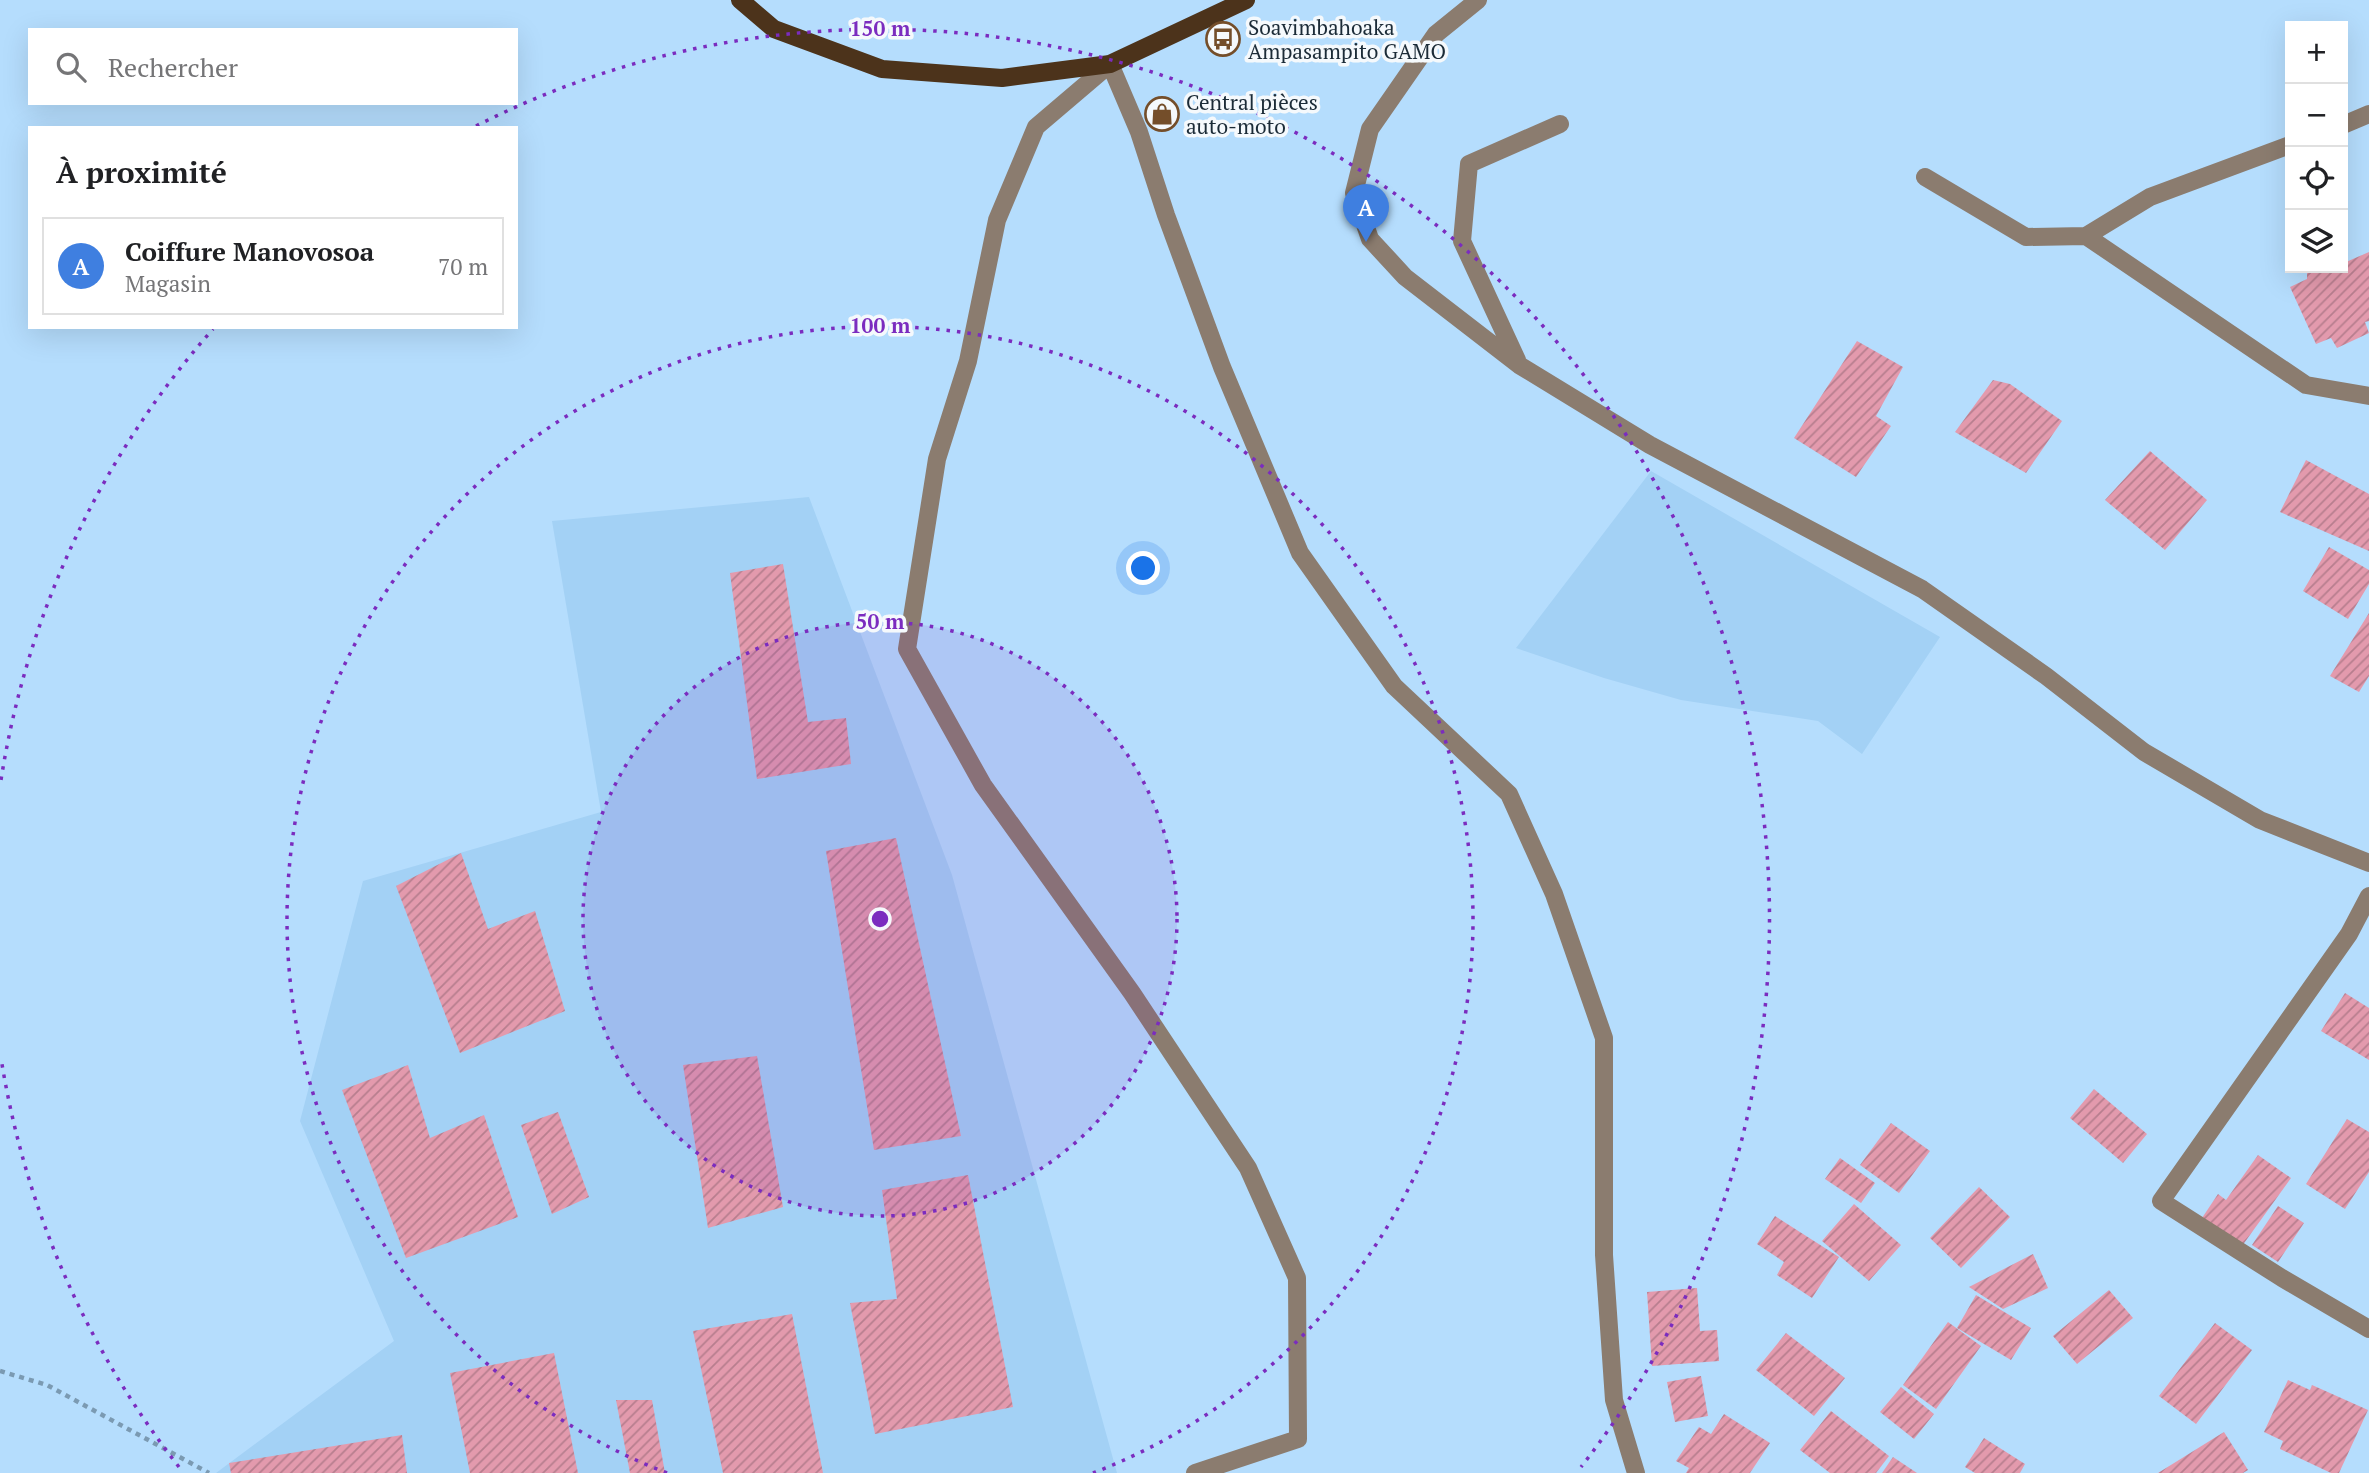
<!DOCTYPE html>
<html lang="fr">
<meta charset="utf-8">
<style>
:root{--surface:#fff;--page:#f6f6f6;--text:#202124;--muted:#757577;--line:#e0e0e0;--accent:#744e2a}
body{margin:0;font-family:"PT Serif",serif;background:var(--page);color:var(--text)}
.controls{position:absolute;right:21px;top:21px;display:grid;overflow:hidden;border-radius:0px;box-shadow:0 7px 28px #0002}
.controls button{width:63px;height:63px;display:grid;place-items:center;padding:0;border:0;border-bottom:2px solid var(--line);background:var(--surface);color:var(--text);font:35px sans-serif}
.you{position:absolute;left:1144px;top:569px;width:24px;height:24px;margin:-18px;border:5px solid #fff;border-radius:50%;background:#1a73e8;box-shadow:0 0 0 10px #1a73e833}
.badge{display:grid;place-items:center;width:46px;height:46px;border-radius:50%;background:var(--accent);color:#fff;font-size:23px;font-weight:700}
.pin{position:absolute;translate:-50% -58px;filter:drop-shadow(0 2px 4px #0008)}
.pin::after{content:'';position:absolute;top:37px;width:24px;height:21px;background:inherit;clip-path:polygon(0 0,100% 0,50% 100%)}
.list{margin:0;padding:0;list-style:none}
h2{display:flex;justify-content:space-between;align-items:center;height:91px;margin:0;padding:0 28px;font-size:30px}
h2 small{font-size:23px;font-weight:400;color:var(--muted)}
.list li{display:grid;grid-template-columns:46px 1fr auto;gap:21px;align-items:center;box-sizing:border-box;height:98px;margin:0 14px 14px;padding:0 14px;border:2px solid var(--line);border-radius:0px}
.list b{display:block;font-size:26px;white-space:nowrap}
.list p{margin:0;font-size:23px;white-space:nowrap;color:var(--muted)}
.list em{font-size:23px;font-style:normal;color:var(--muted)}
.icon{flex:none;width:38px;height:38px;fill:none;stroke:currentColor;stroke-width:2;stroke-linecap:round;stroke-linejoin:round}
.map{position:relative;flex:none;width:2369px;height:1473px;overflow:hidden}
.search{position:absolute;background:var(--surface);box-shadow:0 7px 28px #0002;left:28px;top:28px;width:490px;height:77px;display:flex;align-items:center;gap:18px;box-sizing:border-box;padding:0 24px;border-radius:0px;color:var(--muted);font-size:26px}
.panel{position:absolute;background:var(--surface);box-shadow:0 7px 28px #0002;left:28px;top:126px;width:490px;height:203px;border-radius:0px}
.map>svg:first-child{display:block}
.built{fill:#a3d1f5}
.building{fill:url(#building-hatch)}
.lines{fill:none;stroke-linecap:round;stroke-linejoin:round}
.path{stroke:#7b9ab2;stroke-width:4.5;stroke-dasharray:5 5;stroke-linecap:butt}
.minor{stroke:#8b7c6f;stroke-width:18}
.major{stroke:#4c331b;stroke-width:18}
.ring{fill:none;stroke:#7b2cbf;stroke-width:3.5;stroke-dasharray:3.5 7}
.labels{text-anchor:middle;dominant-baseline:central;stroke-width:7;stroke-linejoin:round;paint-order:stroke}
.poi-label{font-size:21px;fill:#1b2b37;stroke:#f5f9fc;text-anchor:start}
.centre{fill:#7b2cbf;stroke:#f5f9fc;stroke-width:3.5}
.ring-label{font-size:21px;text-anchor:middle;font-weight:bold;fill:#7b2cbf;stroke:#f5f9fc;stroke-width:7;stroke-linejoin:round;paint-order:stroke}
</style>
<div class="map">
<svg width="2369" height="1473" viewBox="0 0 2369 1473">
<defs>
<pattern id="building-hatch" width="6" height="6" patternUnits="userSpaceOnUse" patternTransform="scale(1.75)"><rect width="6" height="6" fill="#e39aad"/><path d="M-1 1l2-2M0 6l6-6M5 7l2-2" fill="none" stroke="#b77e8e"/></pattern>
</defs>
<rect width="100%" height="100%" fill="#b5ddfd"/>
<!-- built -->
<path class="built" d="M1651,471L1940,637L1862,754L1818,721L1681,700L1604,678L1516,648Z
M809,497L952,875L1117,1473H216L394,1341L300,1121L363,881L601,812L552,521Z"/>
<!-- building -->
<path class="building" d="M2369,252V321L2365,322L2369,333L2337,348L2331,338L2316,344L2290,287L2307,279V273L2318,268H2343V254L2346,262Z
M1857,341L1903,367L1876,416L1891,426L1856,477L1794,438Z
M1993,380L2010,384L2062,421L2026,473L1955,432Z
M2150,451L2207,500L2165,550L2105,500Z
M2306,460L2369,494V551L2280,512Z
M2329,547L2369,570V584L2348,619L2303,591Z
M783,564L808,722L846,718L851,764L757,779L730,573Z
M2369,613V676L2359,692L2330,676Z
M896,838L961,1136L874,1150L826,851Z
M461,853L488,929L535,911L565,1011L460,1053L396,886Z
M2345,993L2369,1008V1060L2321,1031Z
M757,1056L783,1207L708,1228L683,1065Z
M408,1065L430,1138L484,1115L518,1217L406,1258L342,1090Z
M2094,1089L2147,1134L2123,1163L2070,1118Z
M558,1112L589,1197L552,1214L521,1125Z
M2347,1119L2369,1132V1172L2345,1209L2306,1184Z
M1891,1123L1930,1151L1899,1193L1860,1165Z
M2258,1155L2291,1178L2242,1246L2202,1218L2218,1194L2226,1200Z
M1840,1158L1875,1183L1861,1203L1825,1179Z
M968,1175L1013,1407L875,1434L850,1303L897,1299L882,1190Z
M1979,1187L2010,1217L1961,1268L1930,1238Z
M1854,1204L1901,1245L1869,1281L1822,1241Z
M2278,1206L2304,1223L2278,1262L2252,1245Z
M1775,1216L1839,1257L1812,1298L1777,1275L1784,1262L1757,1244Z
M2033,1254L2048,1288L2003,1309L1969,1287Z
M1697,1288L1700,1331L1717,1330L1719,1361L1652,1366L1647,1292Z
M2109,1290L2133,1318L2077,1364L2053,1336Z
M1976,1295L2031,1328L2011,1360L1957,1328Z
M792,1314L823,1473H723L693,1331Z
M1948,1322L1981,1346L1936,1409L1903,1385Z
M2215,1323L2252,1350L2196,1424L2159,1396Z
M1786,1333L1845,1378L1814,1416L1756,1370Z
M554,1353L578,1473H470L450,1373Z
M1701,1376L1708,1416L1675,1422L1667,1382Z
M2288,1380L2310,1390L2312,1385L2368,1410L2339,1473H2331L2280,1449L2283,1441L2264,1432Z
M1901,1387L1934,1414L1914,1439L1880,1412Z
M616,1400H652L665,1473H630Z
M1831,1411L1889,1456L1876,1473H1830L1800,1450Z
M1724,1414L1770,1443L1750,1473H1686L1689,1468L1676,1461L1699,1427L1711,1434Z
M2224,1432L2248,1470L2243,1473H2158Z
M402,1435L407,1473H231L229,1463Z
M1984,1438L2025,1464L2020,1473H1975L1965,1467Z
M1893,1457L1917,1473H1882Z"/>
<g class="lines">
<!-- path -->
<path class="path" d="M0,1371L47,1385L209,1473"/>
<!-- minor -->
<path class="minor" d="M1478,0L1436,34L1370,129L1354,193L1370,239L1405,277L1519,365L1650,445L1922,589L2046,676L2144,752L2260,820L2369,863
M2343,125L2369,114
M1925,177L2026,237L2086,236L2306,385L2369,396
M2086,236L2150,197L2290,145
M1517,360L1462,241L1469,164L1560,124
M2369,896L2349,934L2161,1201L2282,1278L2369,1329
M1195,1473L1298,1439L1297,1278L1248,1168L1132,993L983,785L907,649L937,459L968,361L997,220L1036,127L1110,64L1139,132L1166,215L1222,367L1300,553L1394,686L1509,794L1554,894L1604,1038V1255L1614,1400L1636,1473"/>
<!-- major -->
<path class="major" d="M740,0L774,29L882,69L1002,78L1110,64L1246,0"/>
</g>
<!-- distance rings -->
<circle cx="880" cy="919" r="297" fill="#7b2cbf" fill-opacity=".12"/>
<g class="ring">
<circle cx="880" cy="919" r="297"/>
<path d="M667 1473A593 593 0 1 1 1093 1473"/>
<path d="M179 1467A890 890 0 0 1 1 1058M1 780A890 890 0 0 1 213 329M476 126A890 890 0 0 1 1581 1467"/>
</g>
<!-- icons -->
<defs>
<g id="bus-ring" transform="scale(1.75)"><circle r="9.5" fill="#f5f9fc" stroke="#744e2a" stroke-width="1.5"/><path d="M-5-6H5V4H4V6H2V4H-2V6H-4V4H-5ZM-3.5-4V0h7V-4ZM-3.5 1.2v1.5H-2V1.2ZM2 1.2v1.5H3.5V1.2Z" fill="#744e2a"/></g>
<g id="shop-ring" transform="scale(1.75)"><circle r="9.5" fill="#f5f9fc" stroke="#744e2a" stroke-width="1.5"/><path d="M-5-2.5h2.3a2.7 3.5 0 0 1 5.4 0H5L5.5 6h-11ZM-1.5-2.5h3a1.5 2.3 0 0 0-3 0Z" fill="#744e2a"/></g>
</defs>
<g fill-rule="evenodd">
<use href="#bus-ring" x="1223" y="39"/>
<use href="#shop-ring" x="1162" y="114"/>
</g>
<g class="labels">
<!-- poi labels -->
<g class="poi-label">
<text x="1248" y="27">Soavimbahoaka<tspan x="1248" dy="24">Ampasampito GAMO</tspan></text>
<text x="1186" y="102">Central pièces<tspan x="1186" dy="24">auto-moto</tspan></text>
</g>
</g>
<circle cx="880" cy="919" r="10" class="centre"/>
<g class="ring-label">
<text x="880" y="36">150 m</text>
<text x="880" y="333">100 m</text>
<text x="880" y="629">50 m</text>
</g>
</svg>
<div class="controls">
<button>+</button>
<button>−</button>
<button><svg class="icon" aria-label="locate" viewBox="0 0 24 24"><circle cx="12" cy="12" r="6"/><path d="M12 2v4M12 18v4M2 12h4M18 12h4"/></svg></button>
<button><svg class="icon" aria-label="layers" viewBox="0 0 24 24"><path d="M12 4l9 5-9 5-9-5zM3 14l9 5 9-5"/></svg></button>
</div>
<div class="you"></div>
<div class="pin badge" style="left:1366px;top:242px;background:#3f7fe0">A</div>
<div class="search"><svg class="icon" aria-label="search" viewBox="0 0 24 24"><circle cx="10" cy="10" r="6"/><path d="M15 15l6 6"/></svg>Rechercher</div>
<section class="panel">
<h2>À proximité<small></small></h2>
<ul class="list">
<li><span class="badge" style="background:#3f7fe0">A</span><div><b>Coiffure Manovosoa</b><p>Magasin</p></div><em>70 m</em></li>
</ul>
</section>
</div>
